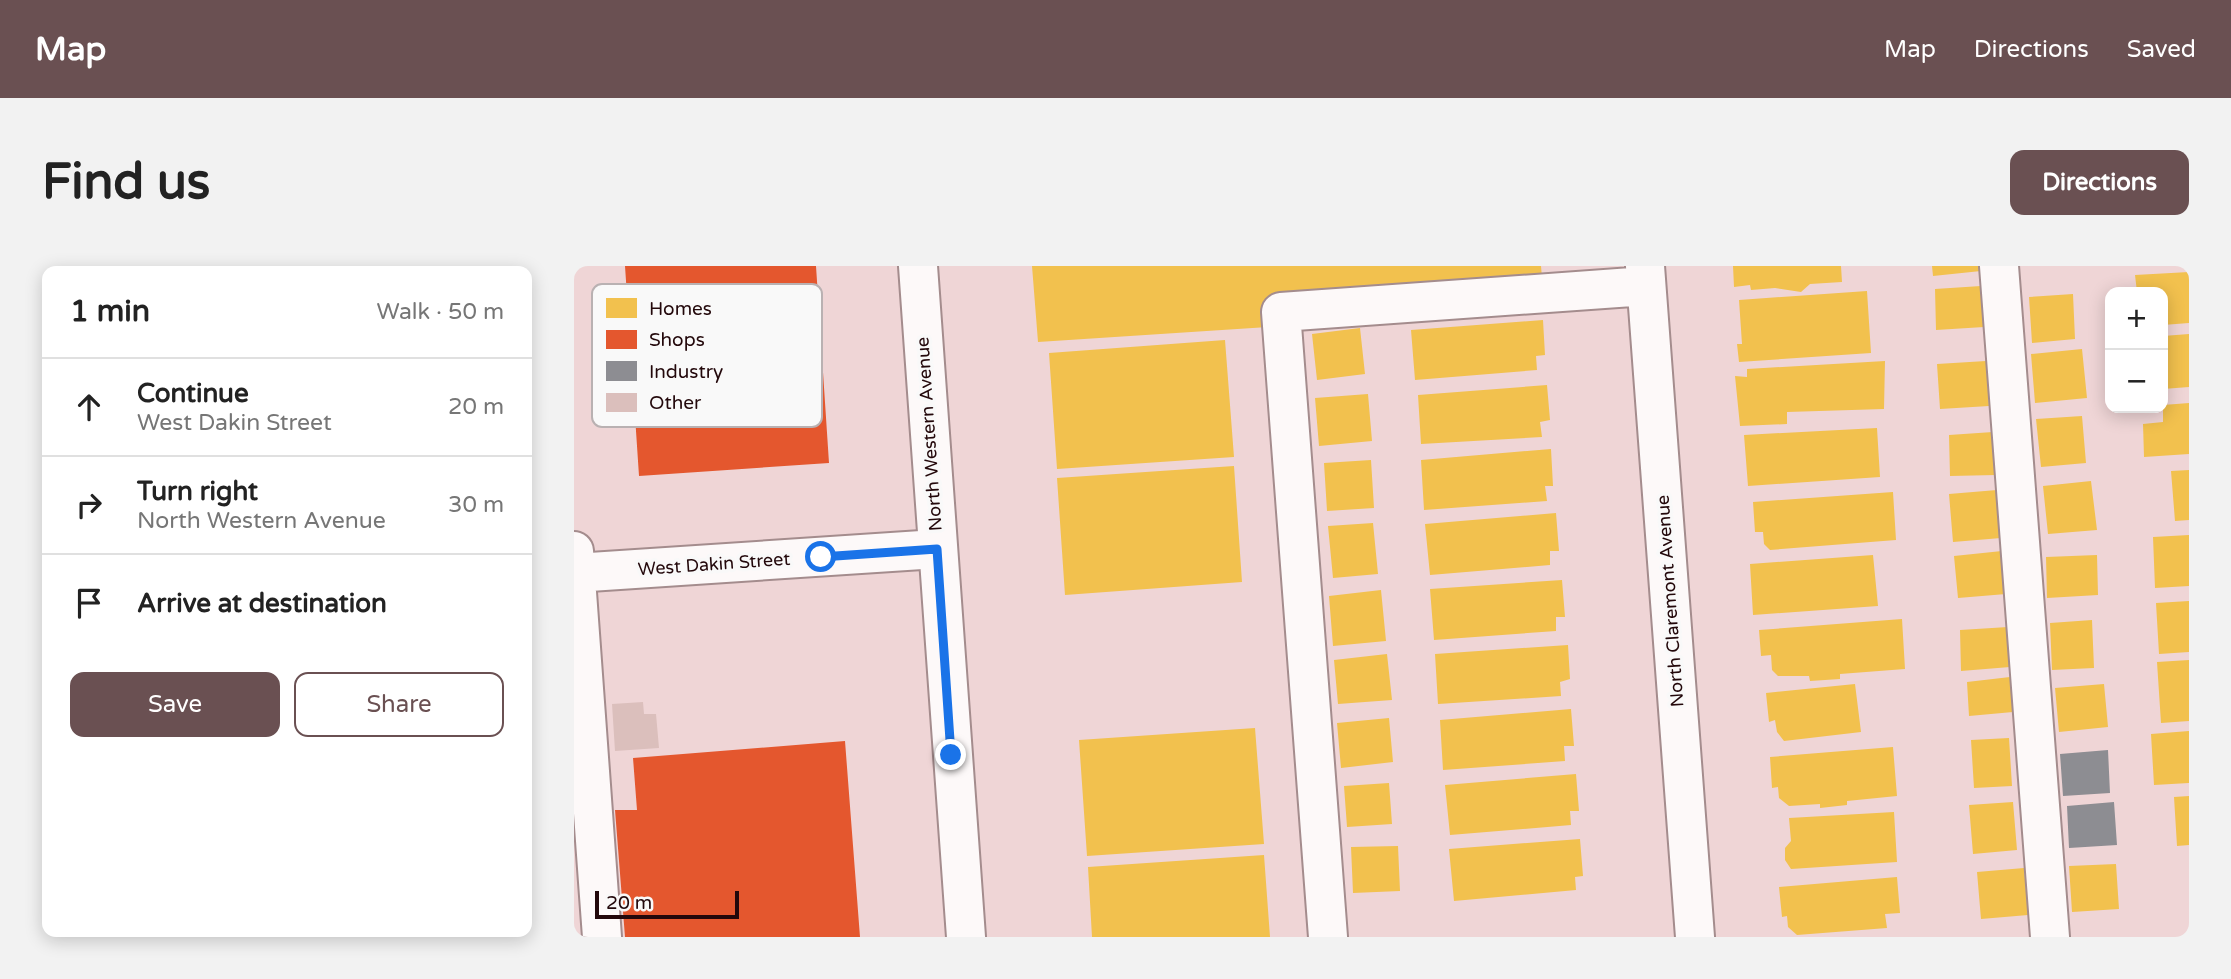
<!DOCTYPE html>
<meta charset="utf-8">
<style>
:root{--surface:#fff;--page:#f2f2f2;--text:#222;--muted:#767676;--line:#e0e0e0;--accent:#6a5052}
body{margin:0;font-family:"Varela Round",sans-serif;background:var(--page);color:var(--text)}
.controls{position:absolute;right:21px;top:21px;display:grid;overflow:hidden;border-radius:14px;box-shadow:0 4px 18px #0003}
.controls button{width:63px;height:63px;display:grid;place-items:center;padding:0;border:0;border-bottom:2px solid var(--line);background:var(--surface);color:var(--text);font:35px sans-serif}
.scale{position:absolute;left:21px;bottom:18px;width:144px;box-sizing:border-box;padding-left:7px;border:4px solid #23080b;border-top:0;font-size:19px;line-height:24px;white-space:nowrap;color:#23080b;-webkit-text-stroke:5px #f9f9f9;paint-order:stroke}
.stop{position:absolute;width:21px;height:21px;margin:-16px;border:5px solid #1a73e8;border-radius:50%;background:#fff}
.stop.end{background:#1a73e8;border-color:#fff;box-shadow:0 2px 7px #0008}
.list{margin:0;padding:0;list-style:none}
h2{display:flex;justify-content:space-between;align-items:center;height:91px;margin:0;padding:0 28px;font-size:30px}
h2 small{font-size:23px;font-weight:400;color:var(--muted)}
.list li{display:grid;grid-template-columns:46px 1fr auto;gap:21px;align-items:center;box-sizing:border-box;height:98px;padding:0 28px;border-top:2px solid var(--line)}
.list b{display:block;font-size:26px;white-space:nowrap}
.list p{margin:0;font-size:23px;white-space:nowrap;color:var(--muted)}
.list em{font-size:23px;font-style:normal;color:var(--muted)}
.actions{display:flex;gap:14px;padding:21px 28px}
.actions a{flex:1;padding:16px 0;border:2px solid var(--accent);border-radius:14px;text-align:center;font-size:24px;color:var(--accent)}
.actions .main{background:var(--accent);color:#fff}
.icon{flex:none;width:38px;height:38px;fill:none;stroke:currentColor;stroke-width:2;stroke-linecap:round;stroke-linejoin:round}
.map{position:relative;flex:none;width:1615px;height:671px;overflow:hidden;border-radius:14px}
header{display:flex;align-items:center;gap:42px;box-sizing:border-box;height:98px;padding:0 35px;background:var(--accent);color:#fff}
header strong{font-size:33px}
nav{display:flex;gap:38px;margin-inline-start:auto;font-size:24px}
.intro{display:flex;align-items:center;justify-content:space-between;box-sizing:border-box;height:168px;padding:0 42px}
h1{margin:0;font-size:49px}
.button{padding:18px 32px;border-radius:14px;background:var(--accent);color:#fff;font-size:24px;font-weight:700}
main{display:flex;gap:42px;padding:0 42px}
aside{flex:1;background:var(--surface);border-radius:14px;box-shadow:0 4px 18px #0003}
.map>svg:first-child{display:block}
.homes{fill:#f2c14e}
.shops{fill:#e4572e}
.industry{fill:#8d8d92}
.building{fill:#dbbfbc}
.lines{fill:none;stroke-linecap:round;stroke-linejoin:round}
.minor-casing{stroke:#a48c8d;stroke-width:42}
.major-casing{stroke:#a48c8d;stroke-width:42}
.minor{stroke:#fdf9f9;stroke-width:38}
.major{stroke:#fdf9f9;stroke-width:38}
.route{stroke:#1a73e8;stroke-width:9}
.labels{text-anchor:middle;dominant-baseline:central;stroke-width:7;stroke-linejoin:round;paint-order:stroke}
.street-label{font-size:18px;fill:#23080b;stroke:#f9f9f9}
.key{fill:#f9f9f9;stroke:#b9b1b2;stroke-width:2}
.key-label{font-size:19px;fill:#23080b}
</style>
<header>
<strong>Map</strong>
<nav><a>Map</a><a>Directions</a><a>Saved</a></nav>
</header>
<div class="intro"><h1>Find us</h1><a class="button">Directions</a></div>
<main>
<aside>
<h2>1 min<small>Walk · 50 m</small></h2>
<ul class="list">
<li><svg class="icon" aria-label="ahead" viewBox="0 0 24 24"><path d="M12 20V5M6 11l6-6 6 6"/></svg><div><b>Continue</b><p>West Dakin Street</p></div><em>20 m</em></li>
<li><svg class="icon" aria-label="right" viewBox="0 0 24 24"><path d="M7 20v-9h11M14 6l5 5-5 5"/></svg><div><b>Turn right</b><p>North Western Avenue</p></div><em>30 m</em></li>
<li><svg class="icon" aria-label="arrive" viewBox="0 0 24 24"><path d="M6 21V4h12l-3 4 3 4H6"/></svg><div><b>Arrive at destination</b></div></li>
</ul>
<div class="actions"><a class="main">Save</a><a>Share</a></div>
</aside>
<div class="map">
<svg width="1615" height="671" viewBox="0 0 1615 671">
<rect width="100%" height="100%" fill="#efd5d6"/>
<!-- homes -->
<path class="homes" d="M458,0H967L969,23L694,61L464,76Z
M1159,0H1267L1268,16L1236,18L1227,26L1201,22L1177,24L1176,19L1160,21Z
M1358,0H1406L1407,5L1359,10Z
M1615,6V57L1589,59V26H1563L1561,9Z
M1407,20L1410,61L1362,64L1361,23Z
M1293,25L1297,87L1165,96L1163,78H1168L1165,34Z
M1499,28L1501,73L1458,77L1455,31Z
M969,54L971,89L962,90L963,104L841,114L837,64Z
M786,62L791,108L743,114L738,68Z
M1615,68V121L1589,123V70Z
M651,74L660,191L483,203L475,87Z
M1508,83L1513,132L1461,137L1457,88Z
M1311,95L1310,143L1213,146V158L1166,160L1161,110L1173,111V103Z
M1412,95L1415,140L1366,143L1363,98Z
M973,119L976,154L966,156L968,171L847,178L844,129Z
M794,128L798,175L745,180L741,132Z
M1615,137V188L1570,191L1569,158L1589,156V139Z
M1508,150L1512,197L1467,201L1462,153Z
M1303,162L1306,211L1174,220L1170,169Z
M1419,166L1422,209L1376,210L1375,169Z
M977,183L979,220H971L973,235L850,244L847,194Z
M797,194L800,242L753,245L750,197Z
M660,200L668,316L491,329L483,212Z
M1615,204V254L1601,255L1597,205Z
M1517,215L1523,264L1474,268L1469,220Z
M1423,224L1427,272L1379,276L1375,228Z
M1319,226L1322,274L1196,284L1190,278L1189,266H1181L1179,236Z
M982,247L985,285H976V299L856,309L851,258Z
M799,257L804,308L759,312L754,260Z
M1615,269V320L1581,322L1579,271Z
M1428,285L1432,328L1384,332L1380,290Z
M1299,289L1304,340L1179,349L1176,298Z
M1523,289L1524,329L1473,332L1472,291Z
M988,314L991,351H982V365L860,374L856,323Z
M807,324L812,375L759,380L755,330Z
M1615,335V386L1585,388L1582,337Z
M1328,353L1331,403L1266,408V413L1236,415L1235,410H1204L1198,404L1197,389L1187,390L1185,364Z
M1518,354L1520,402L1478,404L1476,357Z
M1434,361L1436,401L1387,405L1386,364Z
M994,379L996,413L986,416L987,430L864,438L861,388Z
M813,388L818,434L764,438L760,394Z
M1615,394V455L1587,457L1583,396Z
M1436,411L1439,446L1395,450L1393,416Z
M1281,418L1287,466L1210,475L1203,466L1201,454L1195,456L1192,427Z
M1530,418L1534,461L1485,466L1481,422Z
M997,443L1000,480H990L991,495L869,504L866,454Z
M815,452L819,496L767,502L763,457Z
M681,462L690,578L513,590L505,474Z
M1615,465V517L1580,519L1577,468Z
M1435,472L1438,520L1400,522L1397,474Z
M1319,481L1323,530L1273,535V539L1246,542V538L1215,540L1205,532L1204,521L1198,522L1196,491Z
M1002,508L1005,545H996L997,559L876,569L871,519Z
M815,517L818,558L773,561L770,520Z
M1615,530V579L1603,580L1600,531Z
M1439,536L1443,584L1399,588L1395,539Z
M1320,546L1323,596L1217,603L1211,594V582L1217,575L1215,552Z
M1006,573L1009,610L1001,611L1002,624L880,635L875,583Z
M824,580L826,625L779,627L777,581Z
M690,589L696,671H518L514,601Z
M1542,598L1545,643L1498,646L1495,600Z
M1450,602L1454,649L1407,653L1403,606Z
M1323,611L1326,647L1311,648L1313,662L1223,669L1214,661L1213,650L1208,651L1205,621Z"/>
<!-- shops -->
<path class="shops" d="M51,0H242L255,197L65,210Z
M271,475L286,671H51L41,544H63L59,492Z"/>
<!-- industry -->
<path class="industry" d="M1534,484L1536,527L1489,530L1486,488Z
M1540,536L1543,579L1495,582L1493,540Z"/>
<!-- building -->
<path class="building" d="M69,436L70,448H82L85,482L41,485L38,438Z"/>
<g class="lines">
<!-- minor casing -->
<g class="minor-casing">
<path id="minor" d="M1071,0L1121,671
M1425,0L1476,671
M0,285L28,671
M0,307L363,283
M754,671L707,46L1072,20"/>
</g>
<!-- major casing -->
<g class="major-casing">
<path id="major" d="M344,0L392,671"/>
</g>
<!-- minor -->
<use href="#minor" class="minor"/>
<!-- major -->
<use href="#major" class="major"/>
</g>
<g class="lines">
<!-- route -->
<path class="route" d="M247,291L363,283L377,489"/>
</g>
<g class="labels">
<!-- street labels -->
<g class="street-label">
<text transform="translate(355 168) rotate(-94)">North Western Avenue</text>
<text transform="translate(140 298) rotate(-4)">West Dakin Street</text>
<text transform="translate(1096 335) rotate(-94)">North Claremont Avenue</text>
</g>
</g>
<!-- legend -->
<rect x="18" y="18" width="230" height="143" rx="10" class="key"/>
<rect x="32" y="32" width="31" height="20" fill="#f2c14e"/>
<rect x="32" y="64" width="31" height="19" fill="#e4572e"/>
<rect x="32" y="95" width="31" height="20" fill="#8d8d92"/>
<rect x="32" y="127" width="31" height="19" fill="#dbbfbc"/>
<g class="key-label">
<text x="75" y="49">Homes</text>
<text x="75" y="80">Shops</text>
<text x="75" y="112">Industry</text>
<text x="75" y="143">Other</text>
</g>
</svg>
<div class="controls">
<button>+</button>
<button>−</button>
</div>
<div class="scale">20 m</div>
<div class="stop" style="left:247px;top:291px"></div>
<div class="stop end" style="left:377px;top:489px"></div>
</div>
</main>
